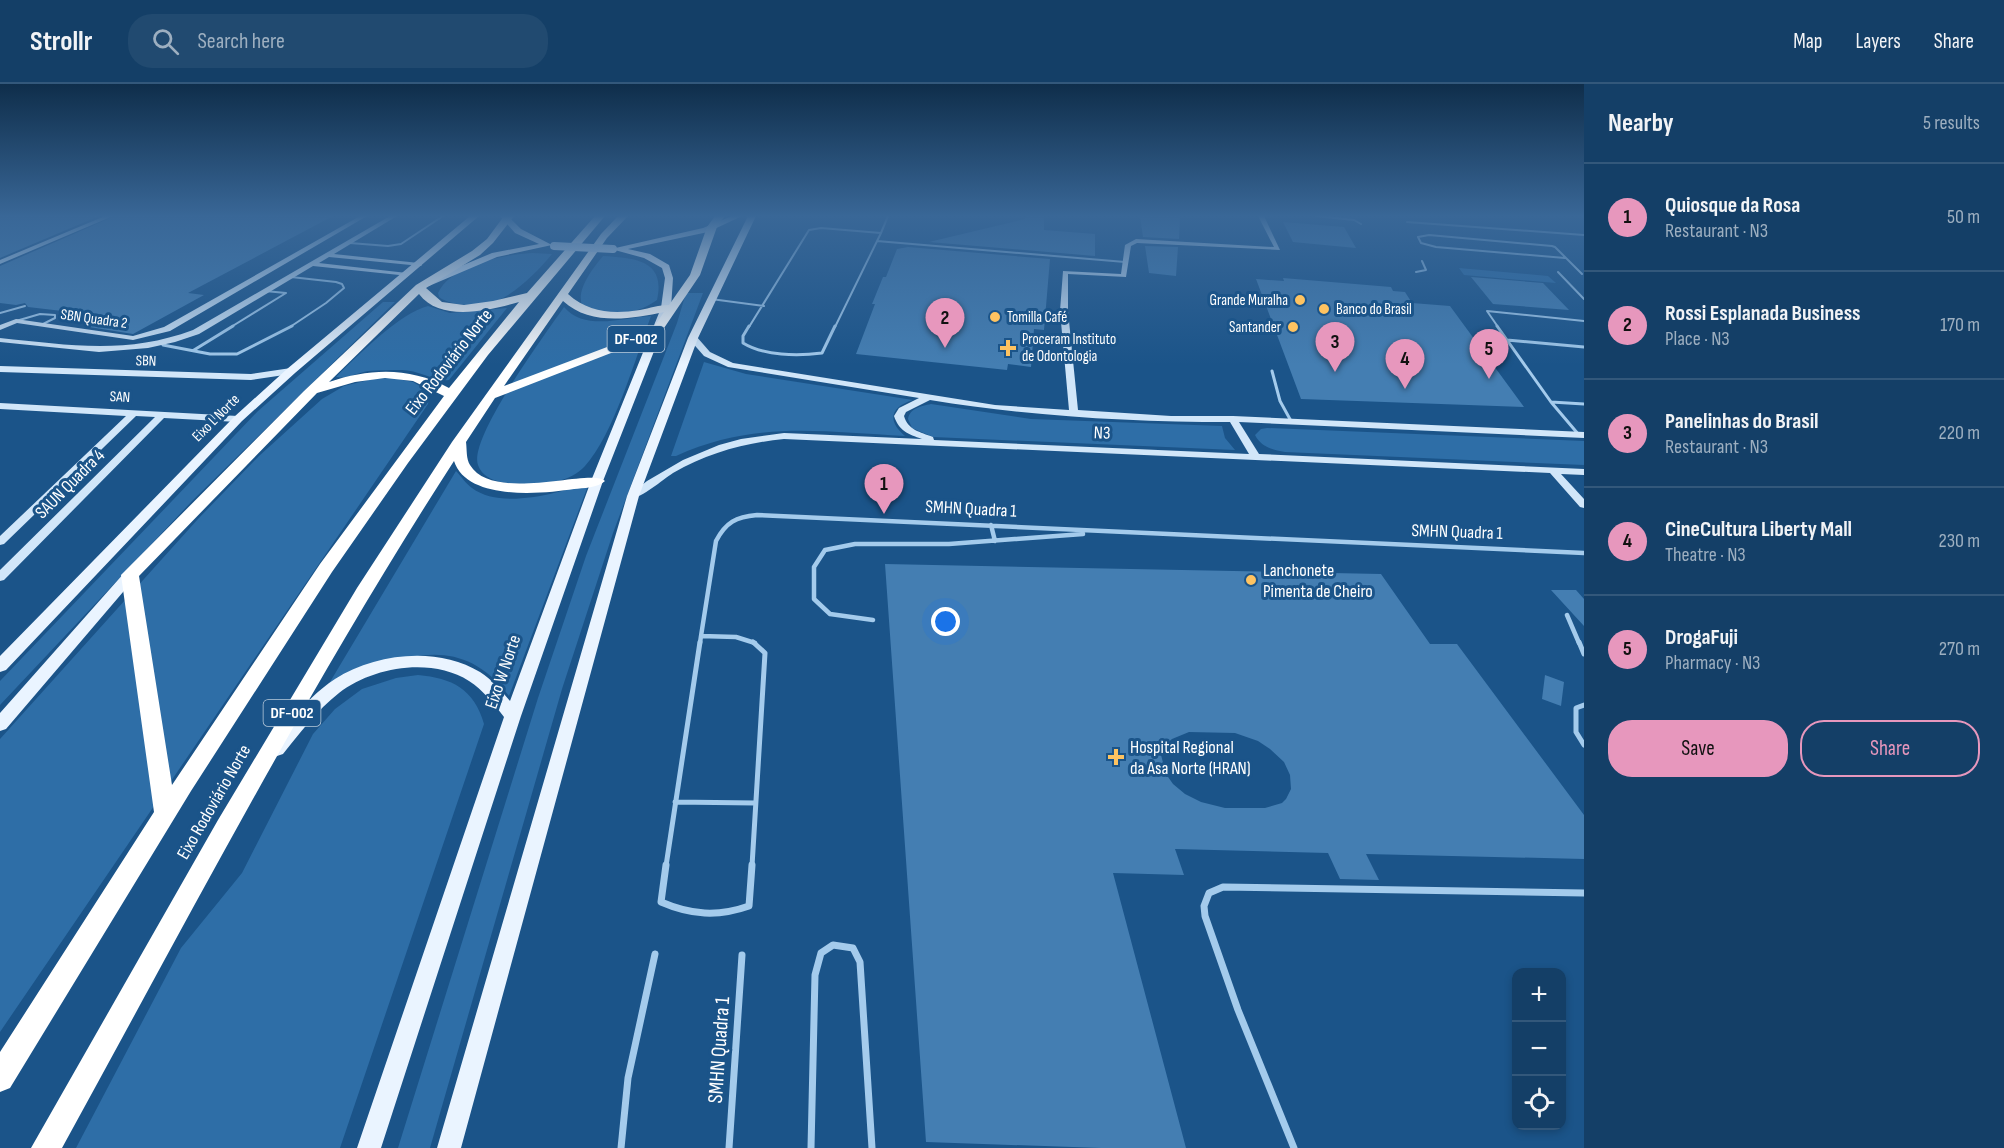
<!DOCTYPE html>
<meta charset="utf-8">
<style>
:root{--surface:#143f67;--page:#214a70;--text:#f1f3f6;--muted:#9dafc0;--line:#33587b;--accent:#e797bd}
body{margin:0;font-family:"Sofia Sans Condensed",sans-serif;background:var(--page);color:var(--text)}
.controls{position:absolute;right:18px;bottom:18px;display:grid;overflow:hidden;border-radius:12px;box-shadow:0 3px 9px #0003}
.controls button{width:54px;height:54px;display:grid;place-items:center;padding:0;border:0;border-bottom:2px solid var(--line);background:var(--surface);color:var(--text);font:30px sans-serif}
.you{position:absolute;left:946px;top:538px;width:21px;height:21px;margin:-15px;border:4px solid #fff;border-radius:50%;background:#1a73e8;box-shadow:0 0 0 9px #1a73e833}
.badge{display:grid;place-items:center;width:39px;height:39px;border-radius:50%;background:var(--accent);color:#111;font-size:20px;font-weight:700}
.pin{position:absolute;translate:-50% -50px;filter:drop-shadow(0 2px 3px #0008)}
.pin::after{content:'';position:absolute;top:32px;width:21px;height:18px;background:inherit;clip-path:polygon(0 0,100% 0,50% 100%)}
.list{margin:0;padding:0;list-style:none}
h2{display:flex;justify-content:space-between;align-items:center;height:78px;margin:0;padding:0 24px;font-size:26px}
h2 small{font-size:20px;font-weight:400;color:var(--muted)}
.list li{display:grid;grid-template-columns:39px 1fr auto;gap:18px;align-items:center;box-sizing:border-box;height:108px;padding:0 24px;border-top:2px solid var(--line)}
.list b{display:block;font-size:22px;white-space:nowrap}
.list p{margin:0;font-size:20px;white-space:nowrap;color:var(--muted)}
.list em{font-size:20px;font-style:normal;color:var(--muted)}
.actions{display:flex;gap:12px;padding:18px 24px}
.actions a{flex:1;padding:14px 0;border:2px solid var(--accent);border-radius:24px;text-align:center;font-size:21px;color:var(--accent)}
.actions .main{background:var(--accent);color:#111}
.icon{flex:none;width:33px;height:33px;fill:none;stroke:currentColor;stroke-width:2;stroke-linecap:round;stroke-linejoin:round}
.map{position:relative;flex:none;width:1584px;height:1064px;overflow:hidden}
header{display:flex;align-items:center;gap:36px;box-sizing:border-box;height:84px;padding:0 30px;background:var(--surface);border-bottom:2px solid var(--line)}
header strong{font-size:28px}
nav{display:flex;gap:33px;margin-inline-start:auto;font-size:21px}
.search{width:420px;height:54px;background:var(--page);display:flex;align-items:center;gap:15px;box-sizing:border-box;padding:0 21px;border-radius:24px;color:var(--muted);font-size:22px}
main{display:flex}
aside{flex:1;background:var(--surface)}
.map>svg:first-child{display:block}
.green{fill:#2e6ea7}
.building{fill:#447eb2;fill-rule:evenodd}
.lines{fill:none;stroke-linecap:round;stroke-linejoin:round}
.lane-far4{stroke:#a4cbec;stroke-width:2}
.lane-far3{stroke:#a4cbec;stroke-width:3}
.lane-far2{stroke:#a4cbec;stroke-width:4.5}
.lane-far1{stroke:#a4cbec;stroke-width:5}
.lane{stroke:#a4cbec;stroke-width:7}
.secondary{fill:#d1e6f9;fill-rule:evenodd}
.primary{fill:#eaf4ff;fill-rule:evenodd}
.highway{fill:#fff;fill-rule:evenodd}
.primary-bridge{stroke:#eaf4ff;stroke-width:8}
.poi-dot{fill:#fec361;stroke:#1b5489;stroke-width:2}
.labels{text-anchor:middle;dominant-baseline:central;stroke-width:6;stroke-linejoin:round;paint-order:stroke}
.far-poi-label{font-size:15px;fill:#fff;stroke:#1b5489;text-anchor:start}
.far-street-label{font-size:15px;fill:#fff;stroke:#1b5489}
.shield{fill:#1b5489;stroke:#bbccdc;stroke-width:1.5}
.shield-label{font-size:16px;font-weight:bold;fill:#fff}
.street-label{font-size:18px;fill:#fff;stroke:#1b5489}
.poi-label{font-size:18px;fill:#fff;stroke:#1b5489;text-anchor:start}
.near-street-label{font-size:21px;fill:#fff;stroke:#1b5489}
</style>
<header>
<strong>Strollr</strong>
<div class="search"><svg class="icon" aria-label="search" viewBox="0 0 24 24"><circle cx="10" cy="10" r="6"/><path d="M15 15l6 6"/></svg>Search here</div>
<nav><a>Map</a><a>Layers</a><a>Share</a></nav>
</header>
<main>
<div class="map">
<svg width="1584" height="1064" viewBox="0 0 1584 1064">
<rect width="100%" height="100%" fill="#1b5489"/>
<!-- green -->
<path class="green" d="M532,169L552,170C539,186 522,203 503,214C488,223 453,224 439,213L438,209C452,180 503,171 532,169Z
M603,172C635,174 666,176 657,216C634,233 607,231 582,221C576,206 593,184 603,172Z
M1459,184L1548,192L1556,199L1464,191Z
M686,209H703L613,449L562,605L430,1064H398L538,614L586,472L677,239Z
M383,218H395L193,416L0,621V597L258,327Z
M428,222L450,229L507,224L449,296C436,298 418,286 402,286C391,286 379,286 368,287C357,289 347,295 336,293C357,272 400,229 428,222Z
M564,223C585,248 625,233 651,232C636,273 613,352 585,382C571,398 546,400 526,400C510,400 484,399 478,381C468,354 547,248 564,223Z
M704,278L746,290L913,316C890,323 887,337 905,352C822,348 755,336 676,372H671Z
M392,294L413,298L430,308L428,320L0,948V655L198,435L259,372L322,315L344,302L373,295Z
M931,320L1031,335L1222,342L1225,354L1235,366L933,353L912,344L908,335C910,324 921,322 931,320Z
M1267,344L1584,357V381L1285,368C1273,366 1261,363 1255,351L1261,345Z
M456,387C461,392 466,400 472,404C501,426 558,409 589,399L509,612C456,542 393,577 327,603Z
M418,591C452,594 474,605 484,640L340,1064H76L181,864L242,789L313,650L335,625L362,605L396,594Z"/>
<!-- building -->
<path class="building" d="M0,132H99L0,174Z
M115,132H333L188,209L204,211L133,250L89,243L98,238L61,233L71,228L28,223L25,219L16,221L0,219V182Z
M1025,132H1044V146L1095,150V172L929,158L1025,135Z
M1140,132H1180L1179,155L1143,153Z
M1283,138L1344,143L1356,164L1293,158Z
M1145,162L1178,163L1176,192L1149,189Z
M908,163L1050,175L1044,246L1034,245L1031,283L1008,280L1007,286L856,270L875,220H872L883,193H886L897,165Z
M1471,193L1543,199L1569,226L1493,220Z
M1283,194L1391,203L1393,207L1405,208L1412,219L1450,222L1524,323L1301,315L1256,195L1284,197Z
M885,480L1381,490L1430,560H1457L1584,731V775L1366,770L1379,796L1340,795L1328,769L1175,765L1184,791L1113,789L1186,1064H1101L926,1058ZM1189,648L1235,649L1258,657L1270,665L1284,678L1290,691L1291,705L1286,715L1282,719L1265,724H1225L1201,718L1185,710L1173,700L1166,690L1161,671L1166,660L1172,655Z
M1551,506H1576L1584,515V542Z
M1545,591L1564,598L1561,622L1542,615Z"/>
<g class="lines">
<!-- lane-far4 -->
<path class="lane-far4" d="M1316,132L1354,136L1361,140
M1407,138L1584,151
M881,149L888,132
M877,157L1125,178
M350,159L388,162L401,160L443,132
M1565,174L1436,163L1421,159L1418,153L1429,151L1552,162L1555,163L1582,190
M1416,188L1426,186L1422,177
M1558,188L1584,215
M265,207L286,209
M711,215L764,222
M0,229L25,222
M16,237L40,230L55,231V234L41,241
M231,243L286,209
M290,243L326,219L344,204L342,200L336,198L291,193
M749,243L809,146L821,144L881,149
M835,243L881,149
M1498,243L1487,227L1584,237"/>
<!-- lane-far3 -->
<path class="lane-far3" d="M749,242L743,252V259C764,272 798,272 822,269L835,242
M1497,242L1551,318L1579,351
M1507,256L1584,263
M163,261L210,270H237L292,242
M194,266L233,242
M1272,287L1280,317L1291,337
M1551,318L1584,320"/>
<!-- lane-far2 -->
<path class="lane-far2" d="M991,441L995,457
M1567,531L1579,559
M873,536L830,530L814,515V483L825,466L855,460H949L1083,450
M701,552L736,553L755,559
M701,552L716,457C726,438 736,433 757,431L1584,469
M700,559L701,552"/>
<!-- lane-far1 -->
<path class="lane-far1" d="M1579,558L1584,570
M1584,621L1576,624V648L1584,661
M675,718L755,719
M666,782L700,558
M752,782L765,569L753,558"/>
<!-- lane -->
<path class="lane" d="M666,781L661,818C691,831 718,833 749,822L752,781
M621,1064L628,994L655,870
M729,1064L742,871
M811,1064L815,891L821,869L833,861L853,864L860,878L872,1064
M1294,1064L1238,926L1205,832L1204,822L1209,809L1223,803L1584,809"/>
<!-- secondary -->
<path class="secondary" d="M105,132H113L0,180V176Z
M360,132H367L170,247L133,256L17,239L0,246V241L16,235L133,252L164,243Z
M390,132H397L334,170L419,179L422,181L421,182L329,173L319,179L407,189L409,190V192L313,182L199,250L175,258L148,264L99,268L0,258V254C69,261 126,271 193,246Z
M1258,132H1264L1280,166L1137,159L1131,162L1126,193L1068,190V227L1078,326L1171,332H1233L1584,348V354L1239,338L1259,370L1584,385V391L1561,390L1584,415V424L1580,423L1550,389L784,355C744,359 708,369 673,389C662,396 640,416 629,414L628,412L647,397L683,376L719,361L741,355L784,349L922,355C908,350 899,347 894,332L899,324L919,314L728,283L704,272L690,256V252H696L710,268L733,279L995,321L1069,326L1060,227L1063,187L1121,190L1125,161L1136,155L1274,163ZM930,316C1029,332 1129,338 1230,338L1249,370L934,356L933,353C920,348 908,346 904,332L906,328Z
M0,282L251,290L291,284L295,287L291,290L251,296L0,288Z
M0,319L238,332L243,335L238,338L164,334L4,496L0,497V486L155,333L136,332L4,460L0,461V452L126,332L0,325Z"/>
<!-- primary -->
<path class="primary" d="M470,132H479L295,289L242,337L6,586L0,588V572L234,333L287,285Z
M500,132H508L521,145L552,161L497,173L429,202H423V198L492,169L539,160L515,149Z
M732,132H742L708,148L628,165L650,170L669,181L673,194L671,224L603,397L521,632L381,1064H357L504,633C494,620 483,606 469,597C431,573 373,583 339,609C317,626 300,649 283,670L277,672L271,670L268,665C274,654 283,645 291,636C304,621 318,606 335,595C375,569 438,562 480,588C492,596 501,606 510,617L591,397L661,224L665,194L662,184L644,174L611,165L703,144Z
M748,132H756L698,254L639,412L461,1064H437L627,412L688,254Z
M130,486L135,488L137,491L135,494L6,645L0,647V629L125,488Z"/>
<!-- highway -->
<path class="highway" d="M504,132H514L493,159L480,171L426,204L442,218L464,221L493,217L527,209L595,132H605L488,271L408,379L332,488L191,707L10,1004L0,1008V968L154,728L121,491L304,307L416,201L472,167L487,155ZM419,210C441,239 490,226 519,218L449,304C410,283 371,284 329,298ZM385,294L413,297L444,312L320,480L172,701L139,492L317,309L355,298Z
M618,132H628L607,154L568,210C589,229 613,230 640,226C650,224 659,221 669,221L690,191L707,143L715,132H725L717,143L700,191L660,250L495,314L466,358C467,365 466,375 470,381C494,420 592,383 605,397C598,404 583,404 574,405C541,410 467,417 454,377C311,598 189,833 62,1064H31L218,736L357,504L452,358L601,150ZM563,217C590,242 631,235 664,228L652,246L504,302Z"/>
<!-- primary-bridge -->
<path class="primary-bridge" d="M554,162L613,165"/>
</g>
<!-- sky -->
<linearGradient id="sky" x2="0" y2="1"><stop stop-color="#0f2e4b"/><stop offset="0.47" stop-color="#396797"/><stop offset="1" stop-color="#396797" stop-opacity="0"/></linearGradient>
<rect width="1584" height="281" fill="url(#sky)"/>
<!-- markers -->
<g class="poi-dot">
<circle cx="1300" cy="216" r="6"/>
<circle cx="1324" cy="225" r="6"/>
<circle cx="995" cy="233" r="6"/>
<circle cx="1293" cy="243" r="6"/>
<path d="M1005 255h6v6h6v6h-6v6h-6v-6h-6v-6h6z"/>
<circle cx="1251" cy="496" r="6"/>
<path d="M1113 664h6v6h6v6h-6v6h-6v-6h-6v-6h6z"/>
</g>
<g class="labels">
<!-- far-poi labels -->
<g class="far-poi-label">
<text x="1288" y="216" text-anchor="end">Grande Muralha</text>
<text x="1336" y="225">Banco do Brasil</text>
<text x="1007" y="233">Tomilla Café</text>
<text x="1281" y="243" text-anchor="end">Santander</text>
<text x="1022" y="255">Proceram Instituto<tspan x="1022" dy="17">de Odontologia</tspan></text>
</g>
<!-- far-street labels -->
<g class="far-street-label">
<text transform="translate(94 235) rotate(8)">SBN Quadra 2</text>
<text transform="translate(146 277) rotate(2)">SBN</text>
<text transform="translate(120 313) rotate(3)">SAN</text>
<text transform="translate(216 334) rotate(-45)">Eixo L Norte</text>
</g>
<!-- shield labels -->
<g class="shield">
<rect x="607.5" y="242" width="57" height="26" rx="4.5"/>
<rect x="263.5" y="616" width="57" height="26" rx="4.5"/>
</g>
<g class="shield-label">
<text x="636" y="255">DF-002</text>
<text x="292" y="629">DF-002</text>
</g>
<!-- street labels -->
<g class="street-label">
<text transform="translate(449 278) rotate(-52)">Eixo Rodoviário Norte</text>
<text transform="translate(1102 349) rotate(2)">N3</text>
<text transform="translate(70 400) rotate(-45)">SAUN Quadra 4</text>
<text transform="translate(971 425) rotate(3)">SMHN Quadra 1</text>
<text transform="translate(1457 448) rotate(2)">SMHN Quadra 1</text>
<text transform="translate(503 588) rotate(-71)">Eixo W Norte</text>
<text transform="translate(214 718) rotate(-60)">Eixo Rodoviário Norte</text>
</g>
<!-- poi labels -->
<g class="poi-label">
<text x="1263" y="486">Lanchonete<tspan x="1263" dy="21">Pimenta de Cheiro</tspan></text>
<text x="1130" y="663">Hospital Regional<tspan x="1130" dy="21">da Asa Norte (HRAN)</tspan></text>
</g>
<!-- near-street labels -->
<g class="near-street-label">
<text transform="translate(719 966) rotate(-86)">SMHN Quadra 1</text>
</g>
</g>
</svg>
<div class="controls">
<button>+</button>
<button>−</button>
<button><svg class="icon" aria-label="locate" viewBox="0 0 24 24"><circle cx="12" cy="12" r="6"/><path d="M12 2v4M12 18v4M2 12h4M18 12h4"/></svg></button>
</div>
<div class="you"></div>
<div class="pin badge" style="left:884px;top:430px">1</div>
<div class="pin badge" style="left:945px;top:264px">2</div>
<div class="pin badge" style="left:1335px;top:288px">3</div>
<div class="pin badge" style="left:1405px;top:305px">4</div>
<div class="pin badge" style="left:1489px;top:295px">5</div>
</div>
<aside>
<h2>Nearby<small>5 results</small></h2>
<ul class="list">
<li><span class="badge">1</span><div><b>Quiosque da Rosa</b><p>Restaurant · N3</p></div><em>50 m</em></li>
<li><span class="badge">2</span><div><b>Rossi Esplanada Business</b><p>Place · N3</p></div><em>170 m</em></li>
<li><span class="badge">3</span><div><b>Panelinhas do Brasil</b><p>Restaurant · N3</p></div><em>220 m</em></li>
<li><span class="badge">4</span><div><b>CineCultura Liberty Mall</b><p>Theatre · N3</p></div><em>230 m</em></li>
<li><span class="badge">5</span><div><b>DrogaFuji</b><p>Pharmacy · N3</p></div><em>270 m</em></li>
</ul>
<div class="actions"><a class="main">Save</a><a>Share</a></div>
</aside>
</main>
